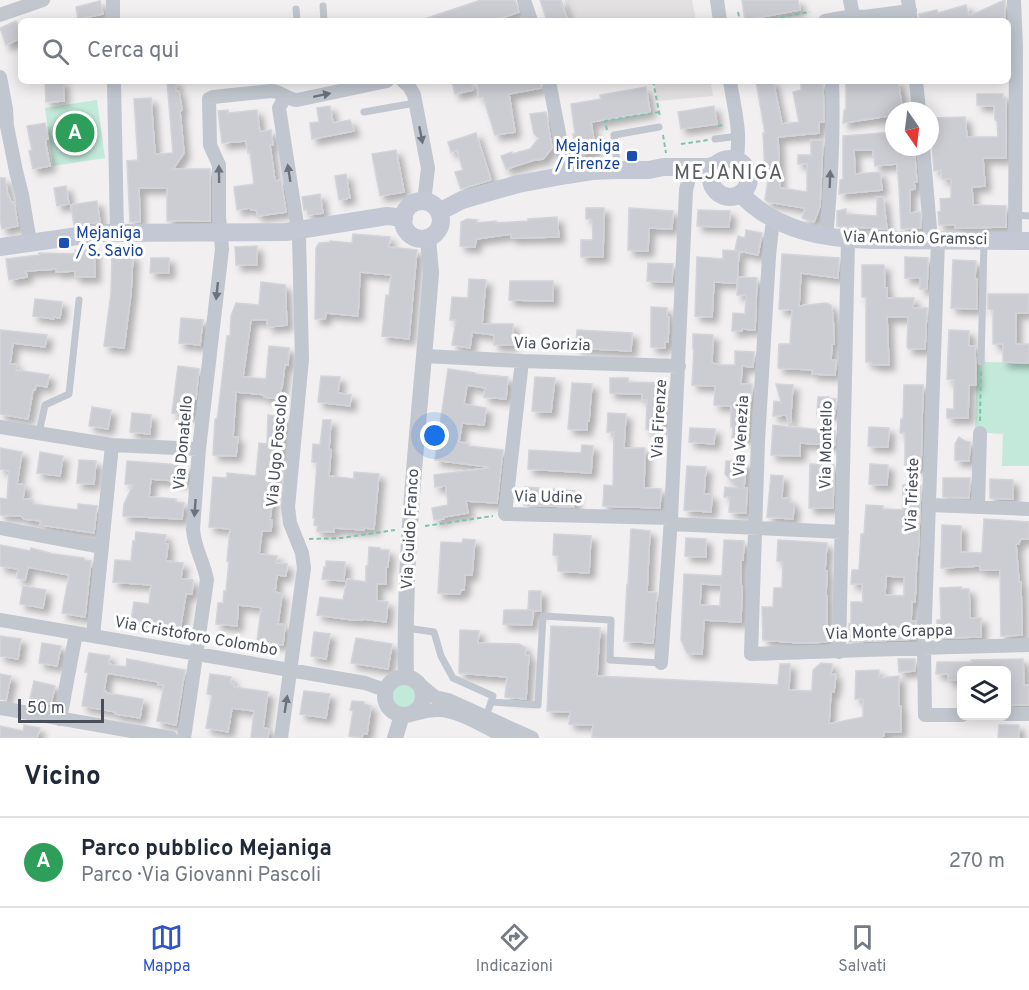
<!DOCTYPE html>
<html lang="it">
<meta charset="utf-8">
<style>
:root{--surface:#fff;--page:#f6f6f7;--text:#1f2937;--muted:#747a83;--line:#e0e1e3;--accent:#2f54ca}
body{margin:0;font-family:Overpass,sans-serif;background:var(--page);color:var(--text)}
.controls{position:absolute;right:18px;bottom:18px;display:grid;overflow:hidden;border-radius:9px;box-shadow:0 3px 15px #0003}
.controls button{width:54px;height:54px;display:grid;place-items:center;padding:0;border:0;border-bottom:2px solid var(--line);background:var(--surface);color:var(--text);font:30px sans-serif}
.compass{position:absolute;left:885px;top:102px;width:54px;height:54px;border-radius:50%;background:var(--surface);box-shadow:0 3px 15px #0003;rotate:166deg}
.scale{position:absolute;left:18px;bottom:15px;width:86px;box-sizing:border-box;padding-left:6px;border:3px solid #494e5a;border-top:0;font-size:16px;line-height:21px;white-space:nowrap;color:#494e5a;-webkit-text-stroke:4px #fff;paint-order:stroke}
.you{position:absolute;left:435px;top:436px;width:21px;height:21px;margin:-15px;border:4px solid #fff;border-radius:50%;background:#1a73e8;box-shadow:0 0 0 9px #1a73e833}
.badge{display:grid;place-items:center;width:39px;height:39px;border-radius:50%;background:var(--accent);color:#fff;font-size:20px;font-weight:700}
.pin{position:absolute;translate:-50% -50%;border:3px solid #fff;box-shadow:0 2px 6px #0006}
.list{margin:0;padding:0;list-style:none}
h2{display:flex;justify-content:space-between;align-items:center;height:78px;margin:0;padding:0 24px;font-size:26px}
h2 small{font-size:20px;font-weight:400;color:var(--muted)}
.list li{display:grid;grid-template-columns:39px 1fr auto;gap:18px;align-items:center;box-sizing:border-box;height:90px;padding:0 24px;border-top:2px solid var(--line)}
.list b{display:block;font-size:22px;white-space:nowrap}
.list p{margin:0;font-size:20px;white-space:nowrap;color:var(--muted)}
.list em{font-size:20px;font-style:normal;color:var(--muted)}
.icon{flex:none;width:33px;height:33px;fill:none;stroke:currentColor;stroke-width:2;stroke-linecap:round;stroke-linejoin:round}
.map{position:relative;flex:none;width:1029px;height:738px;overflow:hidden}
.search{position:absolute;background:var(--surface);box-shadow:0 3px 15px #0003;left:18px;right:18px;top:18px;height:66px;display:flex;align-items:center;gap:15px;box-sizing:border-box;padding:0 21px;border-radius:9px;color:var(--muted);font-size:22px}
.sheet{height:168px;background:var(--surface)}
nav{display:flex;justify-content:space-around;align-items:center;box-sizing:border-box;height:84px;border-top:2px solid var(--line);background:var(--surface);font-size:16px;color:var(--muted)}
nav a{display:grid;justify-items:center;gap:3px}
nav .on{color:var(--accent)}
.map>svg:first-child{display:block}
.education{fill:#e2e0e0}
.green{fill:#c2e9d9}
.building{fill:#cccdd3;stroke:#d3d4d9;stroke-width:1.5;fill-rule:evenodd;filter:url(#shadow)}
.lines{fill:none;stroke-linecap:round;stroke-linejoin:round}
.path{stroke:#7fc3af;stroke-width:2;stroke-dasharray:4.5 3;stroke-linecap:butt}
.service{stroke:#c1c6cf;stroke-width:7}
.minor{stroke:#c1c6cf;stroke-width:14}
.tertiary{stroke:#c1c6cf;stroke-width:16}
.secondary{stroke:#c4c8d5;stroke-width:18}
.oneway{fill:#6d727d}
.transit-dot{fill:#1a4fb4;stroke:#fff;stroke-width:2}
.labels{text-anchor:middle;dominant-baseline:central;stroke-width:6;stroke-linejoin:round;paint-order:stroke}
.transit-label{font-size:16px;fill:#164399;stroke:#fff;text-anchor:end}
.street-label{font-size:16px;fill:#494e5a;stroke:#fff}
.quarter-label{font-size:20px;letter-spacing:1.5px;fill:#5c5e63;stroke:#fff}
</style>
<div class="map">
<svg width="1029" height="738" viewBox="0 0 1029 738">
<defs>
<filter id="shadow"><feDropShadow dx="5.5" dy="5.5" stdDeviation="3" flood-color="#0004"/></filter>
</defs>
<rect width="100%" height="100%" fill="#f1efef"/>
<!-- education -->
<path class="education" d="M565,0H692L696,21H572Z
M654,81H710L713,96L658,101Z"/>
<!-- green -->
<path class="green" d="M97,100L105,158L53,166L45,108Z
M977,362L1029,363V466H1002L1003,434L975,432Z
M393 696a12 12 0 1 1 24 0a12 12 0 1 1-24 0Z"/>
<!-- building -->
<path class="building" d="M481,0H515L519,12L493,21H424V19Z
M540,0H561L568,21H547Z
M742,0H798L800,10L745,20Z
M1005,0V21H920L919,14L937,10L938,13L966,5L969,16Z
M100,1L103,14L78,19L76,7Z
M16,21L21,32V38L6,45L0,28Z
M45,81H63L64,101L46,102Z
M167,81H176V91H179L182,110L180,111L184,153L173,169H210V221H167V188H139L140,222H130L127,161L138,160L134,99L151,98L155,154L173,153Z
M452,81H471L473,90L455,94Z
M486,81H540L541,88L509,94L515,132L495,135L483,97L479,98L477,83Z
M756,81H773L782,124L799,122L793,92L801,90V83H823L824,122H819V133L778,137L780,188L807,192V164H798V155H811V140H823L820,206L814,222L802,218L805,208L768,202L765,200L769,173H765L763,133H765Z
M846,81H898L903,111H894V115L843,123L844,110H846Z
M646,87L650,112L591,122L596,152L577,155L573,134H575L571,104L601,99L600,95Z
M977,94H1003V98H1006V158H983L985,186L972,187L973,205L1006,206V227L955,228V225H939L938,212L941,211L940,199L951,198V179H942L941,170L934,171L932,146L930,141V140H932L931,118L965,117L967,137H998L997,120H995L994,106L977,105Z
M330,106L333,123L350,120L354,131L312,139L310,123L319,122L317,108Z
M714,106L717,124L681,129L678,112Z
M228,110V113L257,110L260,132L271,130L273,145H270L275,181L281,180L286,212L258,216L256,210H251L250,208L237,210L234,187L254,184L250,152L248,153L246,141L222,143L218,111Z
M546,112L552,148L543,159L534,160L506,169L501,156L512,152V154L530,149L539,138L534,134L530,114Z
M45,123L48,139L45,140L50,166L33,169L29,151L32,150L27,126Z
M894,132V147H914L917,182H914L915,189L910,190V213L920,212L921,228L901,229L899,187L897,164L875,166L873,150H854L855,174L880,172L882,190L839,194L840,180L843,179V136Z
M476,133L491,180L461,189L455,172L463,170L457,150L451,152L448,142Z
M396,150L404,192L380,196L372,154Z
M346,174L350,198L339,200L335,176Z
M0,178H5L8,197L9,196L11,203L14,202L18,226L2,229L0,219Z
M66,186L69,204L57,206L54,188Z
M320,194L323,213L308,215L307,210H304L302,197Z
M877,197H883L887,229L837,226V211L846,209V214L877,216Z
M97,201L100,222L74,225L71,205Z
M586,208H604L603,257H581V240H593L592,219H586Z
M629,208L673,211L672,229L649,228L648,251L628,250Z
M698,210L730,211L729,227L697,226Z
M557,217L559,237L511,238V234L476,239L475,247L460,246L461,222L467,219L477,220L476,223L496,221V223L528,221V219Z
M746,230L762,233L758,255L739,251L737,283L714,282L712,317L695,316L697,257L723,259V250L738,251L735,250L738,236L745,238Z
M353,234L390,237L389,247L417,250L409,339L382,336L386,295L389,296L391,275L360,272L358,316L326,313L325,319H315L316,248L319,243L330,242V241L352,243Z
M257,246V265H236L235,247Z
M94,249L95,277H75V271L56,272V269L26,271L27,277L9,280L6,259L39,255V253L75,254V250Z
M112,254L133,255L131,293L124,348L104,346L111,293Z
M782,254L839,258L838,278L801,273L799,306L826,303L831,305L832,313H833L834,344H832L831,360H836L835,375L812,374L813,370L778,368L779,344H790L792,310L779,309Z
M905,257L928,258L927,289H920V278H905Z
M151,258H169V273H150Z
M953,260L976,261L975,279H977V309L951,308Z
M648,263L673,264L672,282L647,281Z
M862,265H884L885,288H887V298H914L913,308H927L925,349H909L907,347L908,317H887L889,365H874L870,362H866V297H862Z
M738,277L757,278L755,330L742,329V331H732L733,313L745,314L746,295H737Z
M469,279L486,280L482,324H513V345H494V335L472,332L470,348L452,345L456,320H450L452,297L468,298Z
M510,281H553V301L509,300Z
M261,282L285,285L287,325L268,327L267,320H251L243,377L266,379L269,346L289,348L288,365L285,364L282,388H281L280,399L264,397V395L258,394L236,392L233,437H238L236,456L213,455L215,419H217L219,405L227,336H230L231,316L236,303L259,305Z
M988,294H1029L1028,313H1016V344H1029V363L1003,362V344H993V310L988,309Z
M35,299L62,302L60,318L54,317V319L33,316Z
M651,307L667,308V317H669L668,342H665V348L651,347Z
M181,318L203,320L200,345L179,343Z
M0,330L47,335L45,347L13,343L10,364H17L16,370L49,375L47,387L36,385L35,390H33L28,419L0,414Z
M577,330L632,333L631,351L576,348Z
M949,330L969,331V346H975L976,385H969L968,418H947V409H954V380L947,379Z
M693,334L713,335L712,363L720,365H735V351L754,352L753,367L742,366L741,384H752L751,401H749L747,438H732L733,427H731V406L714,405L715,386L692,385L694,349H693Z
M178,366L199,369L196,399H194L192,416L172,413Z
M448,369L475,373V374L508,377L506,399L484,397L485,388L467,385L464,404L486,408L484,425L462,423L459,442L469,444L468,446L503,450L497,503L466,501L468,513L444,517V519L434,520L432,508L448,505L446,486L435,487L434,475L488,468V467L435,460Z
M321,376L340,377L338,393L351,395L350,406L318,402Z
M535,377L555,378L551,412L532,411Z
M610,378H628V382L665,383L662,430L646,429L647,400H642V394L610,393Z
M572,383L592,384L589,421H587V430L568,429Z
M776,384L793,385L790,427L835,431V445L800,443V456L771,455L773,425L790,427L786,415L773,416L774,401L781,402Z
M904,385H923L921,468L905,467V433H900L901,419H903Z
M818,397H829V399H836L835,414L817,415Z
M92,407L111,410L108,429L89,426Z
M132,413L151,415L150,434L130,432Z
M608,413L626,414L624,448H645L644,488L661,489L660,508L603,506L604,485L613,486L614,432H607Z
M268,415L285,417L281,463H277L270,520H272L271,531H262L259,554L277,556L276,563L287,564L286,576L277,575L275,592L282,594L278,624L285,625L283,645L257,641L261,608L258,607L238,605L237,626L216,624L218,603H223L224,591H226L229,561H227L230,529L209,527L213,477L227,478V473L256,476L259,443L267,444Z
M323,420H331L329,449L331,450L329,476L354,479V472L379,474L374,529L364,528V530L334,528V532L317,531L318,526L314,525L315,518H313L317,463L312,462L313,444L320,445Z
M869,427L889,428L888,447L868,446Z
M690,428L715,429L714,444L689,442Z
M959,437L965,441L970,442L969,461L955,460V444Z
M582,445L593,446L591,473L528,469L529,450L581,453Z
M0,448L22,452L17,484L25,485L23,499L33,500V504L78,510V504L97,506L94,533L40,525L41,521L24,519L21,516L0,515V498L7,499L9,471L0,469Z
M40,452L63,456L60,476L37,473Z
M79,460L96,461L94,484L77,483Z
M127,461L181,465L188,468L187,482L151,479L149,497L176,499V502L184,503L182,519L123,516L124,504L133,485L125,484Z
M726,461L746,462L744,488H747L746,513L729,512L730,497H724L725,487L738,488L725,474Z
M810,464L834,465L833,508H809Z
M870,464L888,465L887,485L869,484Z
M687,466L706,467L704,494L712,495L711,512L684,510Z
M771,475L783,476L782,498L790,499V503L794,504L793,519L767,517Z
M943,478H970L969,498L943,497Z
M990,479L1013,480V499L990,498Z
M903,485H921L918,555H917L915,602H912L911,621H916L915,639L849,642V624H851V602H863L862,584H851L852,570H859L861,534H864L866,505L883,506V509L903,510ZM886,576L904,577V596L885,595Z
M525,487L575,491L574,507L524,505Z
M984,519L1029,522V539H1020L1019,544H1016L1019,582H1021L1022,635L1001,636L1000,570H980V566L941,568L942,525L961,526V552L982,553Z
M631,529L650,531L647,592L657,593L653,643L624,641L627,585L628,586Z
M136,532L166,535L165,544H168L166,561L183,563L181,579L193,580L192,594H186L180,630L131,621L134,602L149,604L151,585L113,582L115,560L131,561L133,541H135Z
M554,534L591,536L589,573L558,571V556L553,555Z
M686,538L706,539V557L685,556Z
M463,539L475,540L472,575H465L464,590L461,589L460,594L438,593L441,542L462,543Z
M724,540L744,541L743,560H741V585L742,586L741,622L704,620L702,654L687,653L681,640L684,574L722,576ZM701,584L721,585L720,606L700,605Z
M778,540L827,543L825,571H827L826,596H827V642L801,643L763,640L762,607H773L774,588H782L783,562L777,561Z
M0,545L30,551L31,548L53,554L84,558V560L91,561L85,617L62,613L69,575L28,567L25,580L17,578L18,569L0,566Z
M369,547L380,548V550H389L388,567H386V584H377V601L388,602L386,622L363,619V620H353L317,615L320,597L343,600L347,579L366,582V566H368Z
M326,561L345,562L344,581L322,579L324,567H326Z
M23,586L46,590L43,608L20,604Z
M961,587V589H969L970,618H981V637L937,638V620H941L940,588Z
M529,591H541V611L528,610Z
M504,610H533L532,625L503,624Z
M551,626L600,628L597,676L778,685L780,664H790L789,690L812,691L813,670L821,663L832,664L831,675L836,674L834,692H831L829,724L863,717V699H855L856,671L879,670V678L899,676V706H901V732H884V736L877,738H616L592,737L593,725L569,724L570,712L547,711Z
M460,630L479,631L478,643L519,644L526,648L525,655H529L526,699L505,697L507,677L459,673Z
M314,632L330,634L326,659L311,656Z
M0,636L21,639L18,659L0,656Z
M356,638L392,644L388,669L351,663Z
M42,643L61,646L57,666L39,663Z
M89,653L110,656L108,664L126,667L127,659L185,670L176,725L157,721L164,685H158L159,682L107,673L104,691H106V693L143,699L140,718L115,714L116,712L82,706L88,672H85Z
M898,659H915V671L899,672Z
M1023,659L1024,685H1029V705H1006V693H1008L1007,669H989V670H962V680H948V674H936L937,662H971V660Z
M0,674L11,676L6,700L0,699Z
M210,674L231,677L230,683L234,684V687L268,692L263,728L269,729L268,738H251L254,711L232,708L228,732L206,728L212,695L207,694Z
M34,681L55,686L51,704L30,699Z
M304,691L330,694L326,718L300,714Z
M352,701L364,702V704L371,706L367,734L363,733L362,738L349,736L353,711L350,710Z
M24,725L40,728L37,738H0V726L23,731Z
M999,725H1019V738H998Z"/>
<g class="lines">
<!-- path -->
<path class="path" d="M738,12L740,21
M758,21L810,12
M653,81L660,117
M718,126L724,125
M607,130L605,121L659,112
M663,135L666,153
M681,144L708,140
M980,421L981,370
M425,526L493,516
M309,539L341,538L395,530"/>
<!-- service -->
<path class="service" d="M323,6L324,21
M296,9L297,21
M364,112L415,103
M715,139L739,136
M617,170L616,154L614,135L659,127
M1015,215L1029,216
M981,362L984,242
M39,433L45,405L69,394L79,300
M406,628L434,632L441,656L453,678L493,696L486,717
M491,702L538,705L543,616L611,620L610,660L661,663"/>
<!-- minor -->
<path class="minor" d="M113,0V21
M524,0L531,21
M717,0L720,21
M850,0L853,16
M908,0L911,21
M1014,0L1016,48L1015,241
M0,15L43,0
M825,21L853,16L864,17L910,11
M0,77L6,109L7,126L16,171L22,195L30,242
M114,81L117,232
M403,81L409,86L414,95L428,168L424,202
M549,81L567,175
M730,81C734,108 742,134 736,161
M916,81L919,111
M923,147L931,240
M776,220L772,228L769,256L758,441L751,654C844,651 936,647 1029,645
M826,237C831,186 834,133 832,81
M938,240L924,647L925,715H962
M425,356L522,361L679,366
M522,361L505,514L671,518
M0,427L112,445L199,449
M930,505L1029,509
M978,507L980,433
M671,524L842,532
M0,528L102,547
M0,620L365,683L385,690
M93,636L112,445
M839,652L848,240
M661,663L671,518L686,190L689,178
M419,684L435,697L448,700L532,738
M0,708L171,738
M1006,714H1029
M409,715C418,713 428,710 437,710C458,709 488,729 507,738
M60,719L76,633
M184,738L207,580C204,562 194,548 193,529L199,449L222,249L219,217V165L210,145L209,99L213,97L271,91C281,91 286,99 297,100L387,81
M281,738L304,568L302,553L290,523L288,507L302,359L299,237L279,108L285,97"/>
<!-- tertiary -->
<path class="tertiary" d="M385 696a19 19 0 1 1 38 0a19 19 0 1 1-38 0Z
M406,677C403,542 421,407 431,273L428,238
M395,738L402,715"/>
<!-- secondary -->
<path class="secondary" d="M711 178a19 19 0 1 1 38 0a19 19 0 1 1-38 0Z
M741,194C776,231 824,239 873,240L1029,241
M403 220a19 19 0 1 1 38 0a19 19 0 1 1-38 0Z
M439,212L462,200L479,195L518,184L567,175L592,171L617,170H649L663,167H708L718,164
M0,247L99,233L286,232L387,216L404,218"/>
</g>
<!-- one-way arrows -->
<defs><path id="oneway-solid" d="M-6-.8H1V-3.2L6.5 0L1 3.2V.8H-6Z" transform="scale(1.5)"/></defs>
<g class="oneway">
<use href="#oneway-solid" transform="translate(322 95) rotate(-12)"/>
<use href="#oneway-solid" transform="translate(421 135) rotate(79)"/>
<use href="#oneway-solid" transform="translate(289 173) rotate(-99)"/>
<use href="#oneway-solid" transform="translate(219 174) rotate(-91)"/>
<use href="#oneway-solid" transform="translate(830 179) rotate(-88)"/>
<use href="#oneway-solid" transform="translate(217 291) rotate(96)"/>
<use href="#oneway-solid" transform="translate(195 508) rotate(94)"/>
<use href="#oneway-solid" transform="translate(286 704) rotate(-81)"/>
</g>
<!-- markers -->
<g class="transit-dot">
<rect x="626" y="150" width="12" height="12" rx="3"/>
<rect x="58" y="237" width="12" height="12" rx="3"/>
</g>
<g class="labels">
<!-- transit labels -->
<g class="transit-label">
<text x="620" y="147">Mejaniga<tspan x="620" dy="18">/ Firenze</tspan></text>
<text x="76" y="234" text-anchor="start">Mejaniga<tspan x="76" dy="18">/ S. Savio</tspan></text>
</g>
<!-- street labels -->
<g class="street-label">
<text transform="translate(915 239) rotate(1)">Via Antonio Gramsci</text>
<text transform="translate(552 345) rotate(2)">Via Gorizia</text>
<text transform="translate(660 419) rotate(-87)">Via Firenze</text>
<text transform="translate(742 436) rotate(-87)">Via Venezia</text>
<text transform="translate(184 443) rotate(-85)">Via Donatello</text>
<text transform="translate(827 445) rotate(-89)">Via Montello</text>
<text transform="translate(278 451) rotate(-85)">Via Ugo Foscolo</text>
<text transform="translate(913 495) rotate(-88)">Via Trieste</text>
<text transform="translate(548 498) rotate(1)">Via Udine</text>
<text transform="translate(411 529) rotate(-87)">Via Guido Franco</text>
<text transform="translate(889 633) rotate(-2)">Via Monte Grappa</text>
<text transform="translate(196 637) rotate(10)">Via Cristoforo Colombo</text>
</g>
<!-- quarter labels -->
<g class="quarter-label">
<text x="729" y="174">MEJANIGA</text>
</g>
</g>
</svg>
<div class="controls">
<button><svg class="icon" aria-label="layers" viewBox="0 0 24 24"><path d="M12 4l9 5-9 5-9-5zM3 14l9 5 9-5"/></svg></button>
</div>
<svg class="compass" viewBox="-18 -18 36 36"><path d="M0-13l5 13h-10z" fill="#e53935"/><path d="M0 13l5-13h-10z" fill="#747a83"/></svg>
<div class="scale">50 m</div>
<div class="you"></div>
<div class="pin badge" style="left:75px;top:133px;background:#2e9e5b">A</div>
<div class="search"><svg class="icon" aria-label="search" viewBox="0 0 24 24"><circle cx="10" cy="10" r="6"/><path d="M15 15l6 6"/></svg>Cerca qui</div>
</div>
<section class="sheet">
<h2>Vicino<small></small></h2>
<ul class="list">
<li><span class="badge" style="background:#2e9e5b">A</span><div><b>Parco pubblico Mejaniga</b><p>Parco · Via Giovanni Pascoli</p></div><em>270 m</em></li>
</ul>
</section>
<nav>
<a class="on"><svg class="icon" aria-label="map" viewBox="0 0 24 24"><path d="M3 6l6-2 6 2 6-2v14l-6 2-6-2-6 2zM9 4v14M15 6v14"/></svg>Mappa</a>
<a><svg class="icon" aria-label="directions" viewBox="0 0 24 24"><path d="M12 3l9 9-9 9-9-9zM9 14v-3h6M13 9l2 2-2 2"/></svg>Indicazioni</a>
<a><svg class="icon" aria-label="saved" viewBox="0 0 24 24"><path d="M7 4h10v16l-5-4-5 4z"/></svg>Salvati</a>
</nav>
